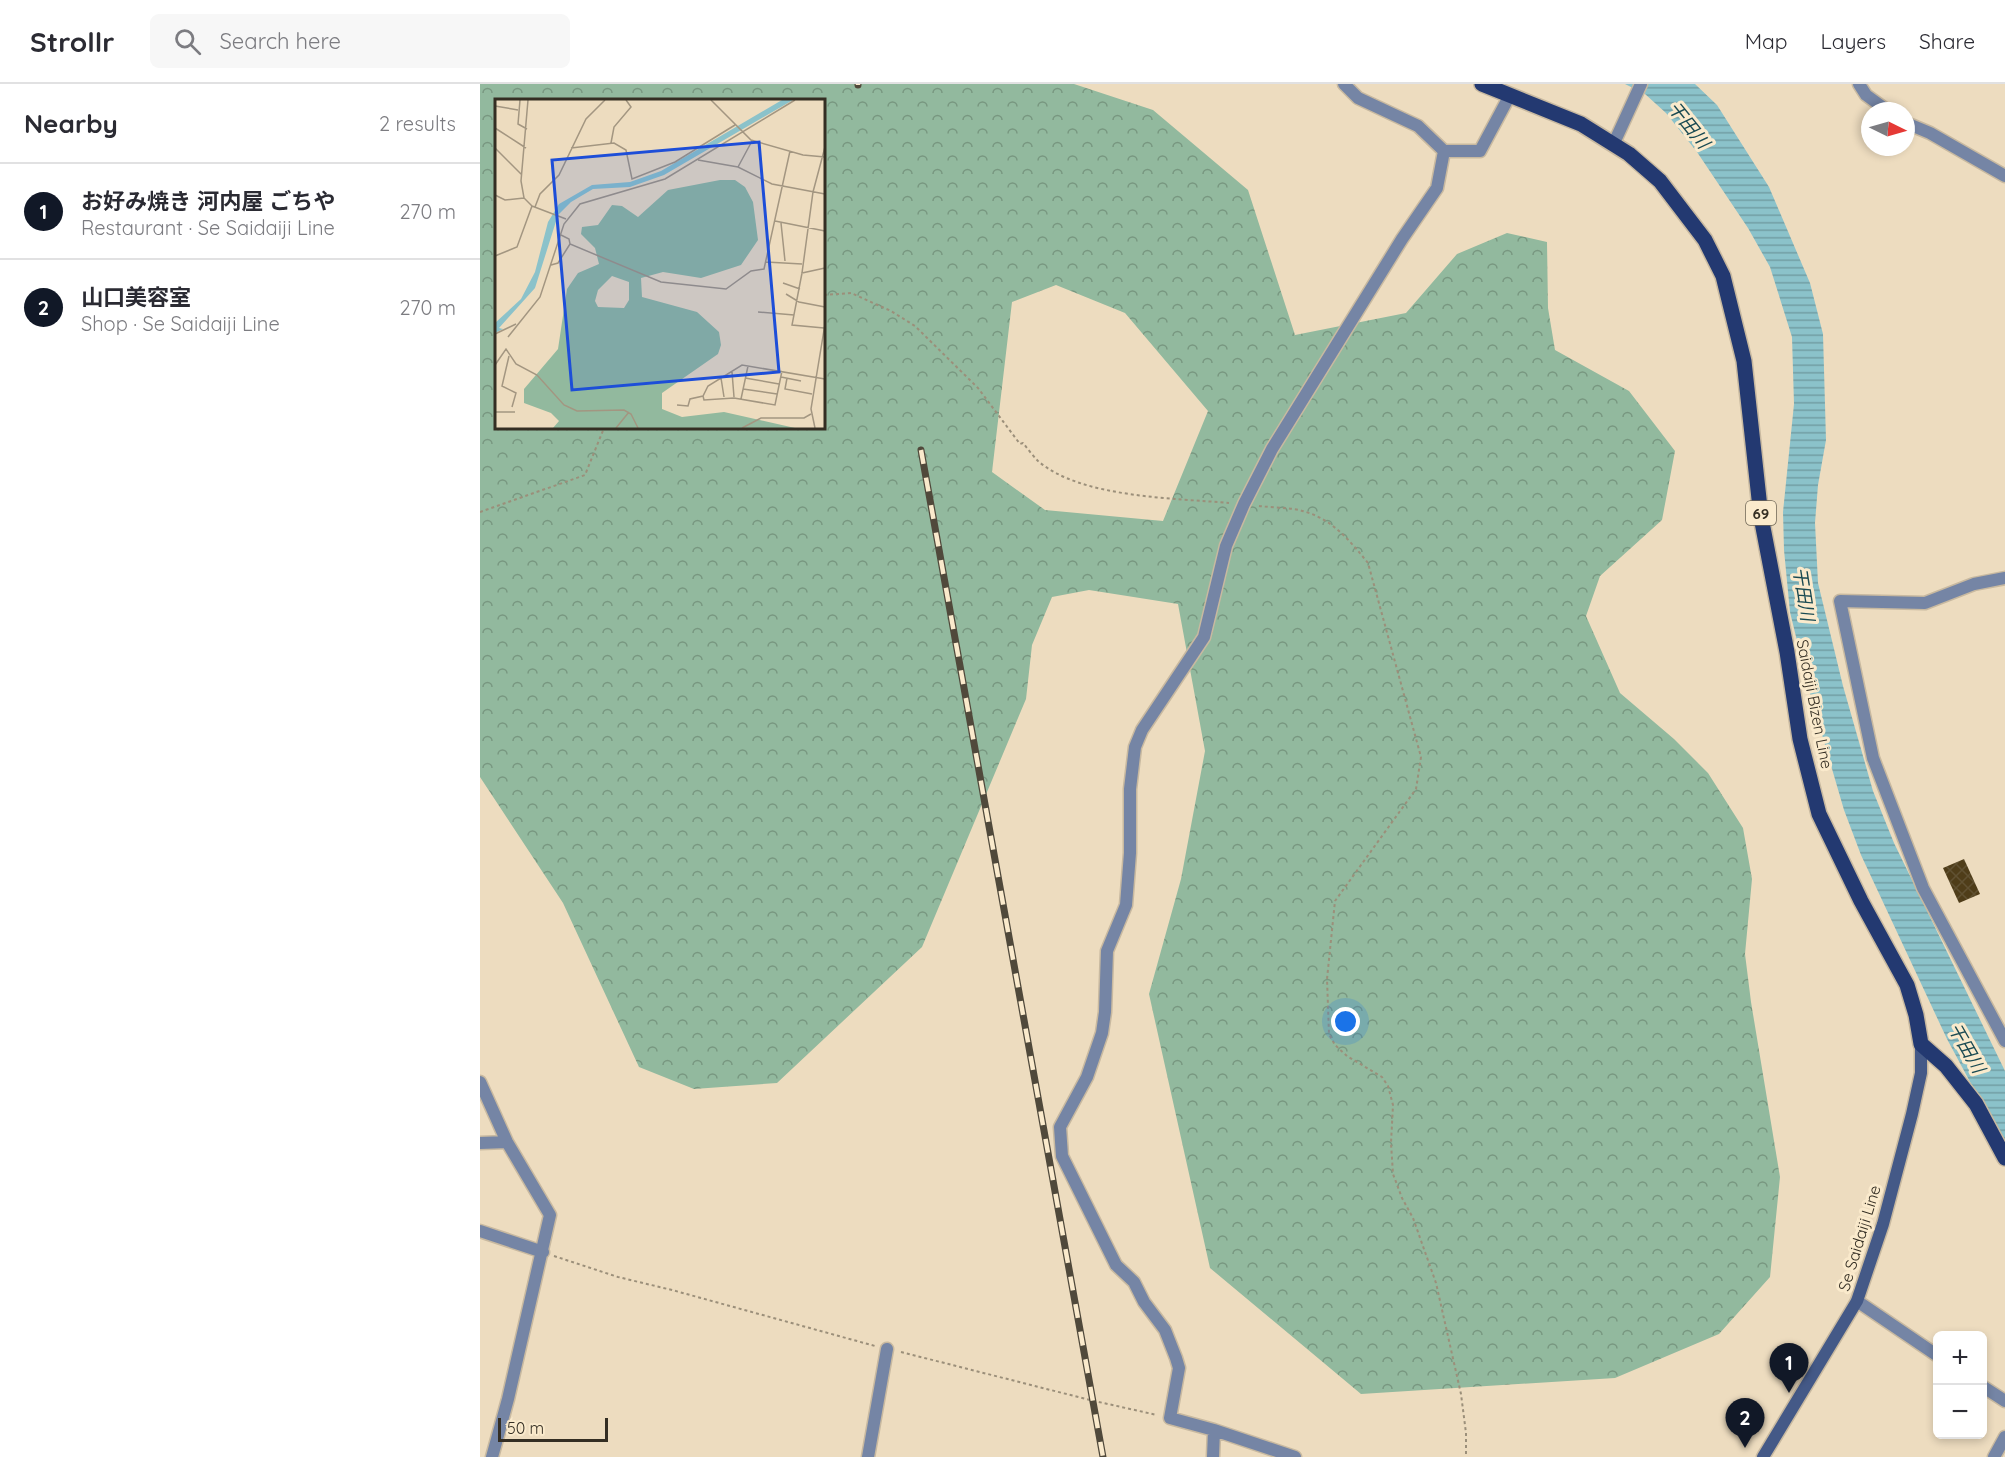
<!DOCTYPE html>
<meta charset="utf-8">
<style>
:root{--surface:#fff;--page:#f7f7f7;--text:#2b2b33;--muted:#7c7c81;--line:#e1e1e2;--accent:#111827}
body{margin:0;font-family:Quicksand,"Noto Sans JP",sans-serif;background:var(--page);color:var(--text)}
.controls{position:absolute;right:18px;bottom:18px;display:grid;overflow:hidden;border-radius:9px;box-shadow:0 3px 9px #0003}
.controls button{width:54px;height:54px;display:grid;place-items:center;padding:0;border:0;border-bottom:2px solid var(--line);background:var(--surface);color:var(--text);font:30px sans-serif}
.compass{position:absolute;left:1381px;top:18px;width:54px;height:54px;border-radius:50%;background:var(--surface);box-shadow:0 3px 9px #0003;rotate:95deg}
.scale{position:absolute;left:18px;bottom:15px;width:110px;box-sizing:border-box;padding-left:6px;border:3px solid #342e23;border-top:0;font-size:16px;line-height:21px;white-space:nowrap;color:#342e23;-webkit-text-stroke:4px #faeacc;paint-order:stroke}
.you{position:absolute;left:866px;top:938px;width:21px;height:21px;margin:-15px;border:4px solid #fff;border-radius:50%;background:#1a73e8;box-shadow:0 0 0 9px #1a73e833}
.badge{display:grid;place-items:center;width:39px;height:39px;border-radius:50%;background:var(--accent);color:#fff;font-size:20px;font-weight:700}
.pin{position:absolute;translate:-50% -50px;filter:drop-shadow(0 2px 3px #0008)}
.pin::after{content:'';position:absolute;top:32px;width:21px;height:18px;background:inherit;clip-path:polygon(0 0,100% 0,50% 100%)}
.list{margin:0;padding:0;list-style:none}
h2{display:flex;justify-content:space-between;align-items:center;height:78px;margin:0;padding:0 24px;font-size:26px}
h2 small{font-size:20px;font-weight:400;color:var(--muted)}
.list li{display:grid;grid-template-columns:39px 1fr auto;gap:18px;align-items:center;box-sizing:border-box;height:96px;padding:0 24px;border-top:2px solid var(--line)}
.list b{display:block;font-size:22px;white-space:nowrap}
.list p{margin:0;font-size:20px;white-space:nowrap;color:var(--muted)}
.list em{font-size:20px;font-style:normal;color:var(--muted)}
.icon{flex:none;width:33px;height:33px;fill:none;stroke:currentColor;stroke-width:2;stroke-linecap:round;stroke-linejoin:round}
.map{position:relative;flex:none;width:1525px;height:1373px;overflow:hidden}
header{display:flex;align-items:center;gap:36px;box-sizing:border-box;height:84px;padding:0 30px;background:var(--surface);border-bottom:2px solid var(--line)}
header strong{font-size:28px}
nav{display:flex;gap:33px;margin-inline-start:auto;font-size:21px}
.search{width:420px;height:54px;background:var(--page);display:flex;align-items:center;gap:15px;box-sizing:border-box;padding:0 21px;border-radius:9px;color:var(--muted);font-size:22px}
main{display:flex}
aside{flex:1;background:var(--surface)}
.map>svg:first-child{display:block}
.forest{fill:url(#forest-crowns);fill-rule:evenodd}
.water{fill:url(#water-rules)}
.building{fill:url(#building-cross-hatch)}
.lines{fill:none;stroke-linecap:round;stroke-linejoin:round}
.street-casing{stroke:#c8b9a0;stroke-width:15}
.secondary-casing{stroke:#c8b9a0;stroke-width:15}
.primary-casing{stroke:#c8b9a0;stroke-width:18}
.path{stroke:#9b8f7a;stroke-width:2;stroke-dasharray:3 3;stroke-linecap:butt}
.street{stroke:#7585a5;stroke-width:12}
.secondary{stroke:#445987;stroke-width:12}
.primary{stroke:#233971;stroke-width:15}
.rail-casing{stroke:#50493b;stroke-width:7}
.rail{stroke:#faeacc;stroke-width:4.5;stroke-dasharray:14;stroke-linecap:butt}
.labels{text-anchor:middle;dominant-baseline:central;stroke-width:6;stroke-linejoin:round;paint-order:stroke}
.shield{fill:#faeacc;stroke:#6f6656;stroke-width:1.5}
.shield-label{font-size:15px;font-weight:bold;fill:#342e23}
.street-label{font-size:16px;fill:#342e23;stroke:#faeacc}
.water-label{font-size:18px;font-style:italic;fill:#1a4a52;stroke:#faeacc}
.inset-road{fill:none;stroke:#a39681;stroke-width:1.5}
.view{fill:#1d4ed8;fill-opacity:0.15;stroke:#1d4ed8;stroke-width:3}
.inset-edge{fill:none;stroke:#342e23;stroke-width:3}
</style>
<header>
<strong>Strollr</strong>
<div class="search"><svg class="icon" aria-label="search" viewBox="0 0 24 24"><circle cx="10" cy="10" r="6"/><path d="M15 15l6 6"/></svg>Search here</div>
<nav><a>Map</a><a>Layers</a><a>Share</a></nav>
</header>
<main>
<aside>
<h2>Nearby<small>2 results</small></h2>
<ul class="list">
<li><span class="badge">1</span><div><b>お好み焼き 河内屋 ごちや</b><p>Restaurant · Se Saidaiji Line</p></div><em>270 m</em></li>
<li><span class="badge">2</span><div><b>山口美容室</b><p>Shop · Se Saidaiji Line</p></div><em>270 m</em></li>
</ul>
</aside>
<div class="map">
<svg width="1525" height="1373" viewBox="0 0 1525 1373">
<defs>
<pattern id="forest-crowns" width="20" height="18" patternUnits="userSpaceOnUse" patternTransform="scale(1.5)"><rect width="20" height="18" fill="#92b99e"/><path d="M2 6a3 3 0 1 1 6 0M12 15a3 3 0 1 1 6 0" fill="none" stroke="#789780"/></pattern>
<pattern id="water-rules" width="6" height="5" patternUnits="userSpaceOnUse" patternTransform="scale(1.5)"><rect width="6" height="5" fill="#8bc2ca"/><path d="M0 2.5h6" fill="none" stroke="#729ea4"/></pattern>
<pattern id="building-cross-hatch" width="8" height="8" patternUnits="userSpaceOnUse" patternTransform="scale(1.5)"><rect width="8" height="8" fill="#4f3d19"/><path d="M0 0l8 8M0 8l8-8" fill="none" stroke="#605132"/></pattern>
</defs>
<rect width="100%" height="100%" fill="#eddcbf"/>
<!-- forest -->
<path class="forest" d="M0,0H594L673,26L768,106L815,251L926,229L977,170L1027,149L1067,158L1068,224L1075,266L1149,307L1195,367L1182,436L1120,492L1106,532L1140,609L1194,655L1228,689L1263,744L1272,795L1265,870L1271,918L1300,1093L1290,1193L1239,1250L1135,1294L881,1310L730,1184L669,910L701,795L725,667L698,520L609,506L572,513L552,561L546,615L442,863L297,999L214,1005L159,983L83,819L0,693ZM16,16H344V344H16ZM576,201L645,229L728,327L683,437L565,426L512,388L532,218Z"/>
<!-- water -->
<path class="water" d="M1145,0H1215L1237,21L1289,103L1330,199L1343,250L1346,356L1338,401L1335,439L1338,499L1363,602L1393,707L1414,759L1525,987V1063L1467,955L1381,771L1364,726L1329,606L1310,528L1304,466L1303,428L1314,320L1312,253L1290,183L1268,144L1217,68L1186,29L1165,10Z"/>
<!-- building -->
<path class="building" d="M1484,775L1500,810L1479,819L1463,784Z"/>
<g class="lines">
<!-- street casing -->
<g class="street-casing">
<path id="street" d="M864,0L878,14L938,42L964,67
M1379,0L1386,11L1408,27
M1426,39L1450,49L1525,92
M1134,59L1161,0
M1525,494L1494,500L1445,519L1360,517L1393,674L1443,804L1525,957
M0,998L27,1058L70,1131L28,1315L12,1373
M0,1059L27,1058
M0,1147L63,1168
M1377,1217L1458,1272
M1502,1302L1525,1317
M388,1373L407,1265
M733,1373L734,1346
M815,1373L734,1346L690,1334L699,1284L696,1274L685,1246L664,1218L654,1198L636,1181L582,1072L580,1043L607,993L622,949L625,928L627,867L646,821L650,769V705L655,663L662,646L724,553L746,462L764,420L792,365L922,155L957,104L964,67H1000L1030,11
M1514,1373L1525,1353"/>
</g>
<!-- secondary casing -->
<g class="secondary-casing">
<path id="secondary" d="M1283,1373L1377,1217L1403,1140L1432,1030L1441,989V960"/>
</g>
<!-- primary casing -->
<g class="primary-casing">
<path id="primary" d="M1002,0L1101,40L1149,70L1180,97L1225,156L1243,192L1264,277L1281,433L1307,568L1320,655L1339,730L1381,817L1427,901L1436,931L1441,960L1466,982L1496,1020L1525,1074"/>
</g>
<!-- path -->
<path class="path" d="M344,211L371,209L411,227L435,242L498,304L540,360L543,359C548,365 553,372 558,377C601,414 694,414 749,419
M779,422C794,424 812,423 826,428C853,436 871,458 888,479L941,673L936,705L855,817L847,895L849,950L855,961L867,972L902,993L908,1002L913,1021L911,1059L913,1090L922,1114L933,1134L956,1199L981,1310L986,1349V1373
M0,428L105,391L124,344
M74,1172L138,1193L192,1206L395,1262
M421,1268L610,1316L677,1331"/>
<!-- street -->
<use href="#street" class="street"/>
<!-- secondary -->
<use href="#secondary" class="secondary"/>
<!-- primary -->
<use href="#primary" class="primary"/>
<!-- rail casing -->
<g class="rail-casing">
<path id="rail" d="M378,0V1
M441,366L623,1373"/>
</g>
<!-- rail -->
<use href="#rail" class="rail"/>
</g>
<g class="labels">
<!-- shield labels -->
<rect class="shield" x="1266" y="417" width="30" height="24" rx="4.5"/>
<g class="shield-label">
<text x="1281" y="429">69</text>
</g>
<!-- street labels -->
<g class="street-label">
<text transform="translate(1335 620) rotate(79)">Saidaiji Bizen Line</text>
<text transform="translate(1379 1154) rotate(-73)">Se Saidaiji Line</text>
</g>
<!-- water labels -->
<g class="water-label">
<text transform="translate(1209 41) rotate(51)">干田川</text>
<text transform="translate(1324 510) rotate(81)">干田川</text>
<text transform="translate(1487 964) rotate(60)">干田川</text>
</g>
</g>
<!-- overview -->
<g transform="translate(15 15)">
<rect width="330" height="330" fill="#eddcbf"/>
<path d="M225,81H240L250,88L258,103L263,141L246,166L206,179L168,173L146,179L147,198L202,213L224,233L226,246L223,255L167,294V310L187,318L229,313L300,329H58L64,322L56,314L29,304V290L63,250L72,190L83,174L104,165L100,149L86,135L87,128L103,126L117,106L127,107L143,118L173,91ZM117,177L134,183V201L129,209L103,208L100,202L103,191Z" fill="#92b99e" fill-rule="evenodd"/>
<path d="M287,1H298L169,76L135,88L98,90L76,103L63,116L40,189L4,229L8,230L0,234V224L26,200L40,173L53,123L64,105L97,86L135,83L166,72Z" fill="#8bc2ca"/>
<path class="inset-road" d="M25,1L23,25L32,30M33,1L26,82L29,99L37,107M216,1L256,41L308,56L330,58M0,7L23,11M0,29L31,49M116,44L119,28L136,8L131,1M330,48L318,93L307,174L330,169M0,49L26,75M76,49L119,44L131,51L137,80L180,63L240,26M203,61L243,68L277,85L330,95M243,68L257,42M0,96L10,101L29,99M40,108L45,95L64,76L91,20L110,1M280,122L330,132M286,124L290,162M66,136L74,140L75,145L166,183L231,190L256,172L269,170L295,52M0,157L22,148L37,107L71,120M271,163L307,165M56,166L63,164L75,145M307,174L297,226L329,229M288,184L305,190M0,188V210M291,195L304,203L330,208M263,213L299,216M0,235L21,225M13,238L45,198L69,125L85,105L170,80L300,1M14,257L7,287L21,294L17,308M0,266L11,250L21,265L42,276L69,306L82,312L129,311L136,315L143,329M237,273L239,298M286,278L306,282M226,279L229,298M250,279L284,285M292,279L290,290L317,295M248,290L282,295M208,297L209,301L239,299L280,306L287,272M246,300L253,267M182,306L193,307L195,300L208,297L213,287L247,266L330,280M0,313H20M121,329L134,313M247,329L266,319H309L316,315M320,329L316,310L330,225"/>
<path class="view" d="M264,43L284,273L77,291L57,61Z"/>
<rect width="330" height="330" class="inset-edge"/>
</g>
</svg>
<div class="controls">
<button>+</button>
<button>−</button>
</div>
<svg class="compass" viewBox="-18 -18 36 36"><path d="M0-13l5 13h-10z" fill="#e53935"/><path d="M0 13l5-13h-10z" fill="#7c7c81"/></svg>
<div class="scale">50 m</div>
<div class="you"></div>
<div class="pin badge" style="left:1309px;top:1309px">1</div>
<div class="pin badge" style="left:1265px;top:1364px">2</div>
</div>
</main>
